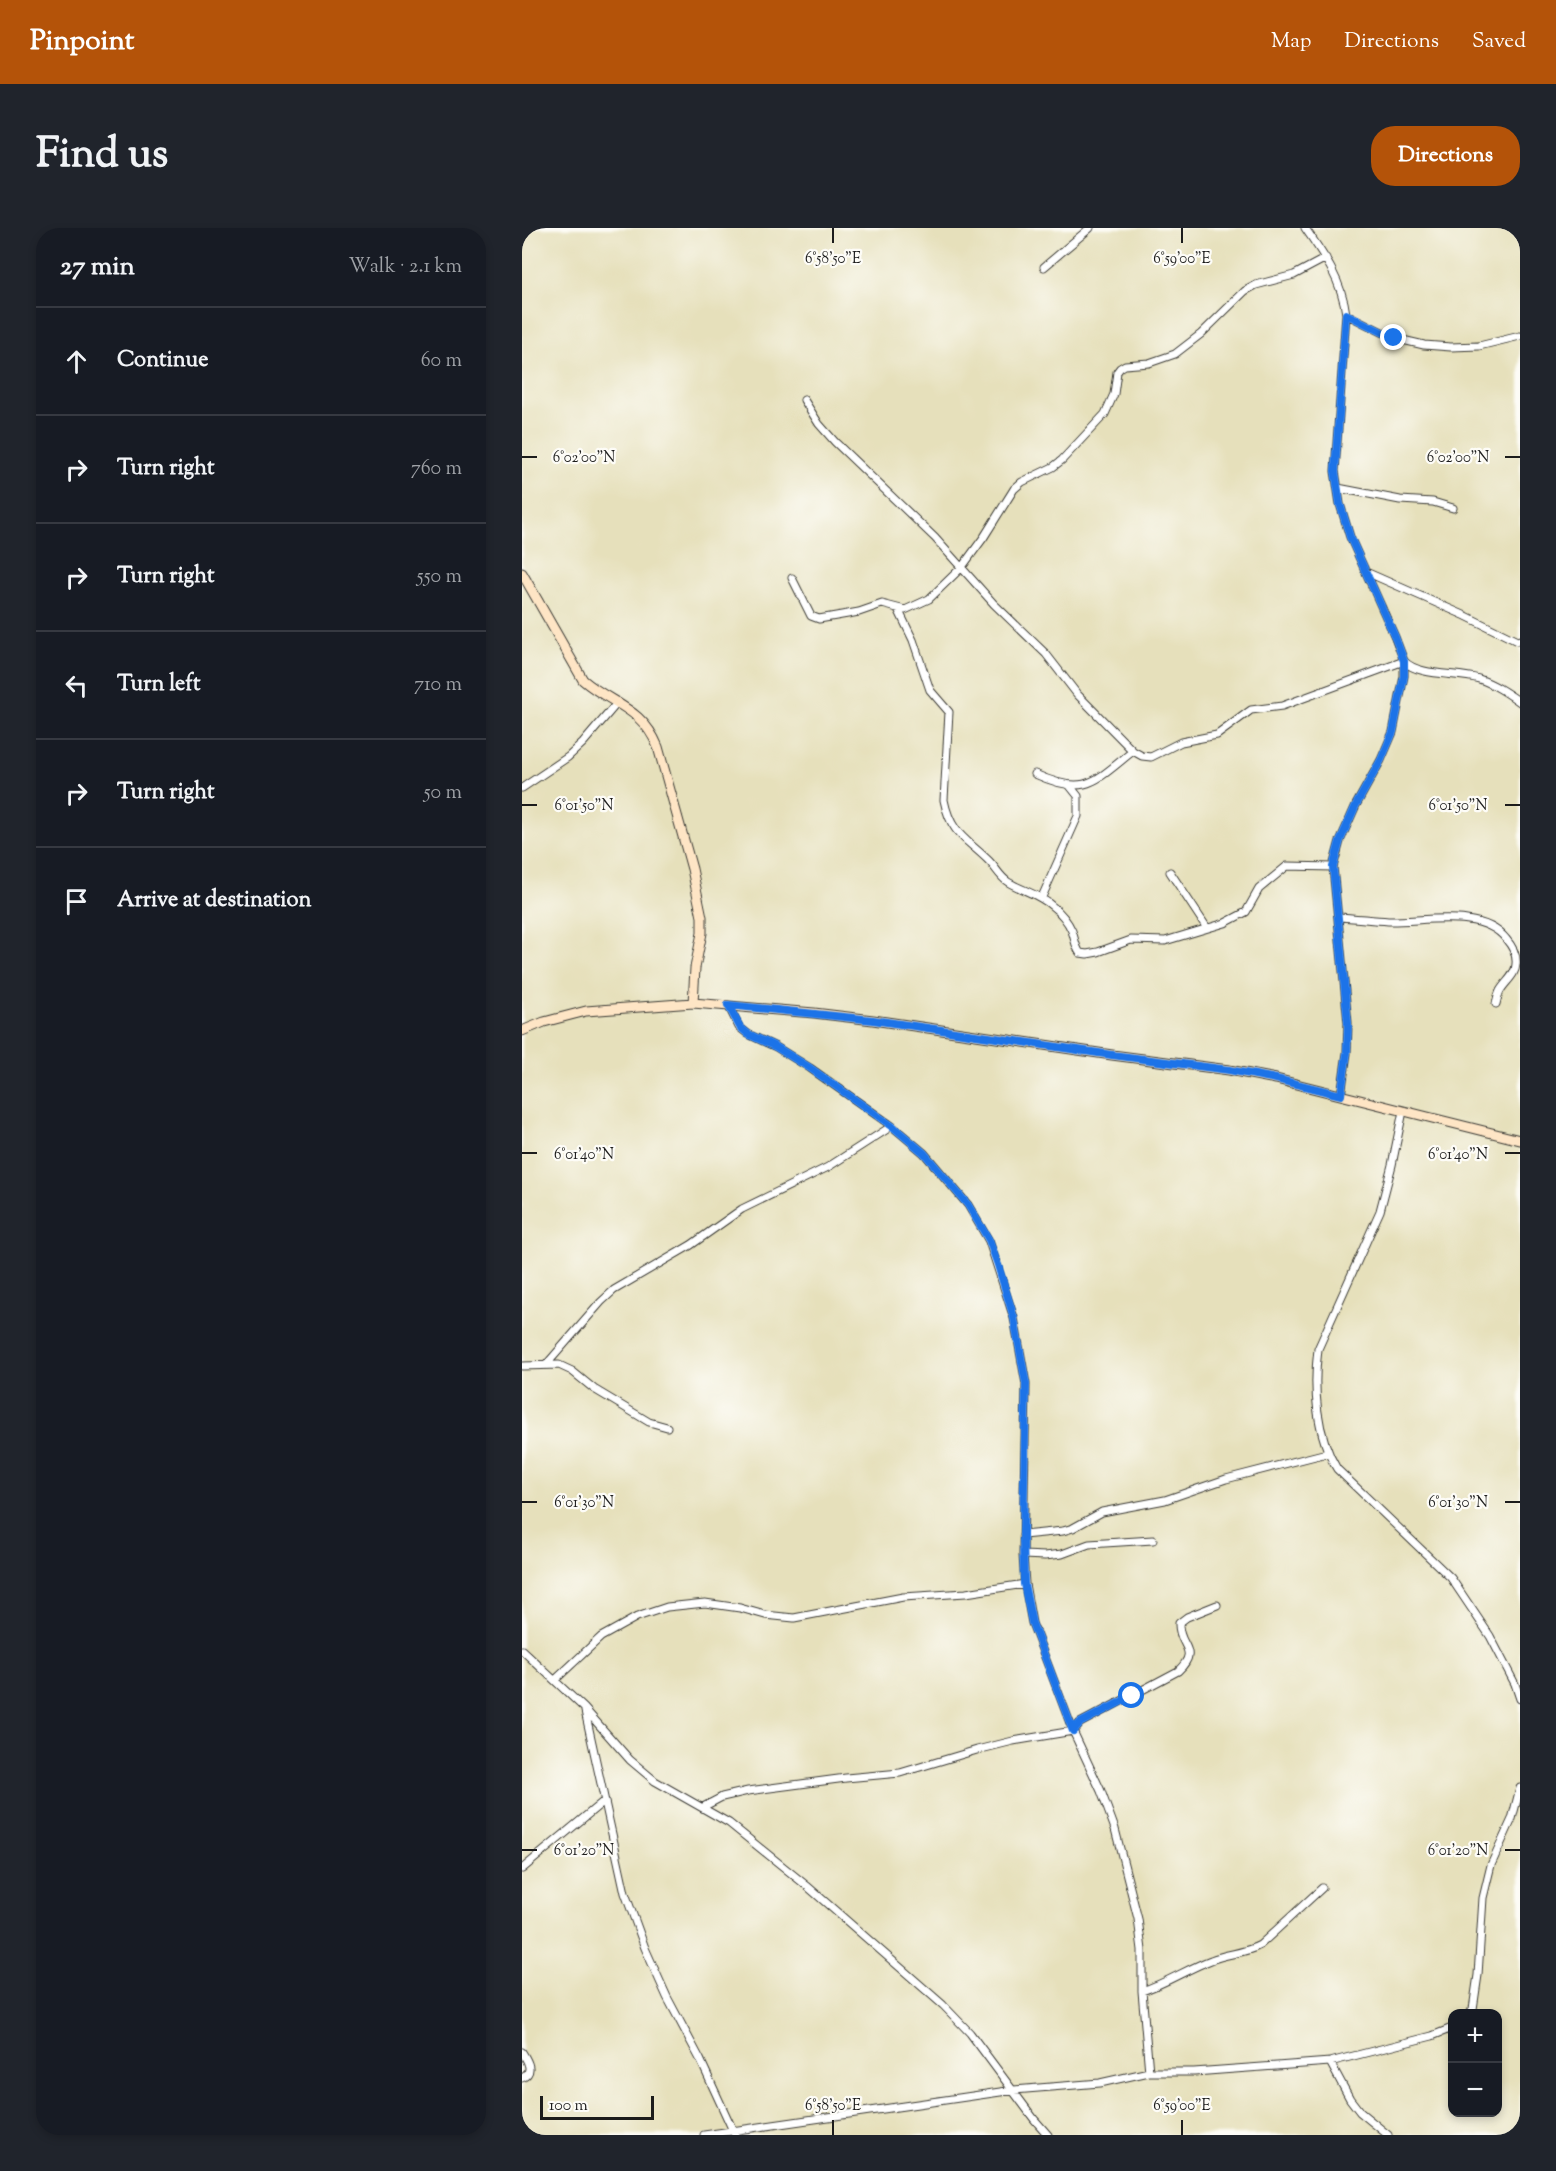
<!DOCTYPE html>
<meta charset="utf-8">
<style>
:root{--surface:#171b24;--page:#20242c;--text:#f1f3f6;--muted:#9ea1a6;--line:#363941;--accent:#b45309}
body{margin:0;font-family:"Sorts Mill Goudy",serif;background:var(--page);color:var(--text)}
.controls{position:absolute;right:18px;bottom:18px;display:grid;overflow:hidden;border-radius:12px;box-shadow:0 3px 9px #0003}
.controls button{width:54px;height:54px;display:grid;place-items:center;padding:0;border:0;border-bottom:2px solid var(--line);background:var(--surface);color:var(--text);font:30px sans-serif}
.scale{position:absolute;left:18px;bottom:15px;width:114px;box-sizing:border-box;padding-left:6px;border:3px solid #1c1c1c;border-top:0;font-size:16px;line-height:21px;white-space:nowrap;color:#1c1c1c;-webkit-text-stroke:4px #fdfcf7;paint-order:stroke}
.stop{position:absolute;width:18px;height:18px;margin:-14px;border:4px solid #1a73e8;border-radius:50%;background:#fff}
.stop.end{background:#1a73e8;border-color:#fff;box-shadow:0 2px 6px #0008}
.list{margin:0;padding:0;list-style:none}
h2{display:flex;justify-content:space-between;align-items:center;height:78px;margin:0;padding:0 24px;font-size:26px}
h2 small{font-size:20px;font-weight:400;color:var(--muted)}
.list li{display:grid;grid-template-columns:39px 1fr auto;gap:18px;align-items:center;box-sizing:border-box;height:108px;padding:0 24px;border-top:2px solid var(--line)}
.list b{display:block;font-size:22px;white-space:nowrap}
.list em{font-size:20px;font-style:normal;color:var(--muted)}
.icon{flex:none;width:33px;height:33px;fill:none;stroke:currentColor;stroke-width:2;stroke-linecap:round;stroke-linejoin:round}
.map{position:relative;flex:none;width:998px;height:1907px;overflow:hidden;border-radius:24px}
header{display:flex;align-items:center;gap:36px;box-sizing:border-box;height:84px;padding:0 30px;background:var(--accent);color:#fff}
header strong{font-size:28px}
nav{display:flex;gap:33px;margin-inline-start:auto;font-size:21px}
.intro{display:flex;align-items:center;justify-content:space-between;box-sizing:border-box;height:144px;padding:0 36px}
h1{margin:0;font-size:42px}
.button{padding:15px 27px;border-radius:24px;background:var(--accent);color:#fff;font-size:21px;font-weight:700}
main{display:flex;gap:36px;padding:0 36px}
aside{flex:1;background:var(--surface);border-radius:24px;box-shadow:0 3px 9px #0003}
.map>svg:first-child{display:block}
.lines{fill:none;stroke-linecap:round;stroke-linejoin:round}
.street-casing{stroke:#3a3934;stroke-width:9}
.secondary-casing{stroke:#3a3934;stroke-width:11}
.street{stroke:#fff;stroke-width:7}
.secondary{stroke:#fee5c5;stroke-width:9}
.route{stroke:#1a73e8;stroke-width:8}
.ticks{fill:none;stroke:#1c1c1c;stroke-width:2}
.ticks-label{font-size:15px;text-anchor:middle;fill:#1c1c1c;stroke:#fdfcf7;stroke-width:4.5;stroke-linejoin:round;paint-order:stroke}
</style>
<header>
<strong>Pinpoint</strong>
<nav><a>Map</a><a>Directions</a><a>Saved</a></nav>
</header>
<div class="intro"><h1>Find us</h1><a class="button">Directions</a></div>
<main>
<aside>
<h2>27 min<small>Walk · 2.1 km</small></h2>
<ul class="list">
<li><svg class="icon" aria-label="ahead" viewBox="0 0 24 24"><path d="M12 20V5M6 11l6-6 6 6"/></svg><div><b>Continue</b></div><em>60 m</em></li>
<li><svg class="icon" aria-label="right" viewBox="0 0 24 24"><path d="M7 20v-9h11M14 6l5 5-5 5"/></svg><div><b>Turn right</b></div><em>760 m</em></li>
<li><svg class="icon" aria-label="right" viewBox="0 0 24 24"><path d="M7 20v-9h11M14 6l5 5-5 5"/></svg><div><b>Turn right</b></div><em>550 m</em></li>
<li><svg class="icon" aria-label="left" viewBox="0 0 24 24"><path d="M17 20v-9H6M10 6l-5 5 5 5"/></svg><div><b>Turn left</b></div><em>710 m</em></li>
<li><svg class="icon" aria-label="right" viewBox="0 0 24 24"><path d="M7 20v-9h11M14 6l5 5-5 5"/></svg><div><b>Turn right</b></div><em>50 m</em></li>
<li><svg class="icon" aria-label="arrive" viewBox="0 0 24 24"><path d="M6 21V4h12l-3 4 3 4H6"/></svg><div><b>Arrive at destination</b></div></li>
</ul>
</aside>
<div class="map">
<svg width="998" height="1907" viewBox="0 0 998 1907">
<rect width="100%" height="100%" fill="#fdfcf7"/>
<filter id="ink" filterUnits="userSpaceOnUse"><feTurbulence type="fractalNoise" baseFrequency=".0167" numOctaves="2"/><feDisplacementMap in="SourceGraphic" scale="12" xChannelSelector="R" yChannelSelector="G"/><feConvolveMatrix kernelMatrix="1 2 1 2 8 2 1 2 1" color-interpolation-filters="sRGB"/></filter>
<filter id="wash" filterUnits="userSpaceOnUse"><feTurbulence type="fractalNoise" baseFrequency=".008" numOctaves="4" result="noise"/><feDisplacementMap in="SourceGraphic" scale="24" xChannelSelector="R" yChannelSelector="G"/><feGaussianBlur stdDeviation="1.35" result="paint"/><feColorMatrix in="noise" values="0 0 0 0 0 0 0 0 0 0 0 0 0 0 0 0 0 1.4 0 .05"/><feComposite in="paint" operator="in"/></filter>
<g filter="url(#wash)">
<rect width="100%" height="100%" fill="#e6e0bb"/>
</g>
<g filter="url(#ink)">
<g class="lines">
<!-- street casing -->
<g class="street-casing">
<path id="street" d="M783,0C802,27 820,53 824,86L813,243L818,276L828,309L873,409L882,433V448L871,504L859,532L834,577L818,613L811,639L826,795L825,825L819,867
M522,39L568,0
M824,86L872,110L902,117L929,119L957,118L998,108
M282,172L297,196L313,214L413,310L472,376L524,426L555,466L611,523L620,528L629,529L659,514L695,507L729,482L760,478L882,433C897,449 935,444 957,451C972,456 985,465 998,474
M816,260L878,272L911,274L931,280
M844,344L944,388L995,413L998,412
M270,350L289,388L297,391L337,384L360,376L383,382L407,371L440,339L462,309L492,261L500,254L531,239L540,232L583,186L592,166L595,144L598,140L603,137L627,135L653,126L679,106L723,63L734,57L772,47L804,30
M376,381L391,412L408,462L427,484L422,572C429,607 445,611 467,633C474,640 478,649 486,654C501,663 517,666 530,678C538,684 546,694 550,703C553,711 553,718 558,725L565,726L576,724L609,712L643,713L703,695L724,684L737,661L765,638L811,639
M513,546C564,569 572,554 611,523
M0,560L46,529L61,515L96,474
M648,644L685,700
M520,669L556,588V568L548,558
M816,689C833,690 850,692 866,693C901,694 960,680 984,711C990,718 995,727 994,736C994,747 983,754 978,763C976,767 975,772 974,776
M206,777L217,799L226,806L254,819L288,840L370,898L402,925L446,977L467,1013L492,1090L504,1156L501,1327L503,1356L510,1395L551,1503L579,1563L593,1601L616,1691L620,1722V1763L627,1844
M881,883L870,937L858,983L796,1121C791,1160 794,1207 815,1241L929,1350L968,1408L993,1456L998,1471
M24,1137L79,1074L92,1062L169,1017L220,981L306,939L370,898
M0,1138L37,1137L50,1143L72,1161L127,1194L145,1199
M501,1307L541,1303L551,1300L580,1284L643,1272L704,1251L805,1225
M501,1327L523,1328L540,1326L567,1316L631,1312
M0,1422L62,1480L108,1532L133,1553L207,1595L285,1658L421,1777L448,1805L512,1891L526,1907
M33,1452L79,1409L115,1389L145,1379L183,1375L218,1380L243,1387L272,1390L381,1369L444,1365L503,1356
M63,1483L103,1665L123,1720L145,1769L178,1831L213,1907
M181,1579L200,1569L226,1563L324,1550L378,1545L455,1522L491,1513L551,1503L558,1495L656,1443C679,1421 656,1419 657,1395L665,1389L695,1377
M0,1641L82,1573
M620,1763C645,1755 665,1741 689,1732C705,1725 722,1726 738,1717L800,1660
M947,1786L951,1781L956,1747L961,1670L969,1637L990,1591L998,1560
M0,1824C5,1832 13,1844 0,1850
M808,1834L828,1871L838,1884L866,1907
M182,1907L492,1862L578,1855L627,1844H672L808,1834L910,1808L930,1800"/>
</g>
<!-- secondary casing -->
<g class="secondary-casing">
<path id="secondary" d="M0,345L61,452C90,477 120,479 136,519L170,641L180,689V705L173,740L171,775
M0,803L22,794L64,783L171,775L292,785L351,792L590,827L707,842L754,851L998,912"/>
</g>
<!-- street -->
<use href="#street" class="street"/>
<!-- secondary -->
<use href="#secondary" class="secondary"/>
</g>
</g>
<g class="lines" filter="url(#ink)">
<!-- route -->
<path class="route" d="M610,1468L558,1495L551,1503L510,1395L502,1356L501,1307L504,1156L492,1090L476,1037L467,1012L446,977L402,925L370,898L288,840L254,819L226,806L218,799L206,777L351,792L590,827L707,842L754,851L819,867L825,825L826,795L811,639L818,613L834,577L859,532L871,504L882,448V433L873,409L828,309L818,276L813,243L824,86L872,110"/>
</g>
<!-- ticks -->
<path class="ticks" d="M311,0V15M660,0V15M0,229H15M983,229H998M0,577H15M983,577H998M0,925H15M983,925H998M0,1274H15M983,1274H998M0,1622H15M983,1622H998M311,1892V1907M660,1892V1907"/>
<g class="ticks-label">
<text x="311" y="35">6°58'50"E</text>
<text x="660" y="35">6°59'00"E</text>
<text x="62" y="234">6°02'00"N</text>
<text x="936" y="234">6°02'00"N</text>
<text x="62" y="582">6°01'50"N</text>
<text x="936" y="582">6°01'50"N</text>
<text x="62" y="931">6°01'40"N</text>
<text x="936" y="931">6°01'40"N</text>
<text x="62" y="1279">6°01'30"N</text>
<text x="936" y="1279">6°01'30"N</text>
<text x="62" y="1627">6°01'20"N</text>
<text x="936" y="1627">6°01'20"N</text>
<text x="311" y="1882">6°58'50"E</text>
<text x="660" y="1882">6°59'00"E</text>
</g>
</svg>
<div class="controls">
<button>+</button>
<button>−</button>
</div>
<div class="scale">100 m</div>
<div class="stop" style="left:610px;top:1468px"></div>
<div class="stop end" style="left:872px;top:110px"></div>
</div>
</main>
